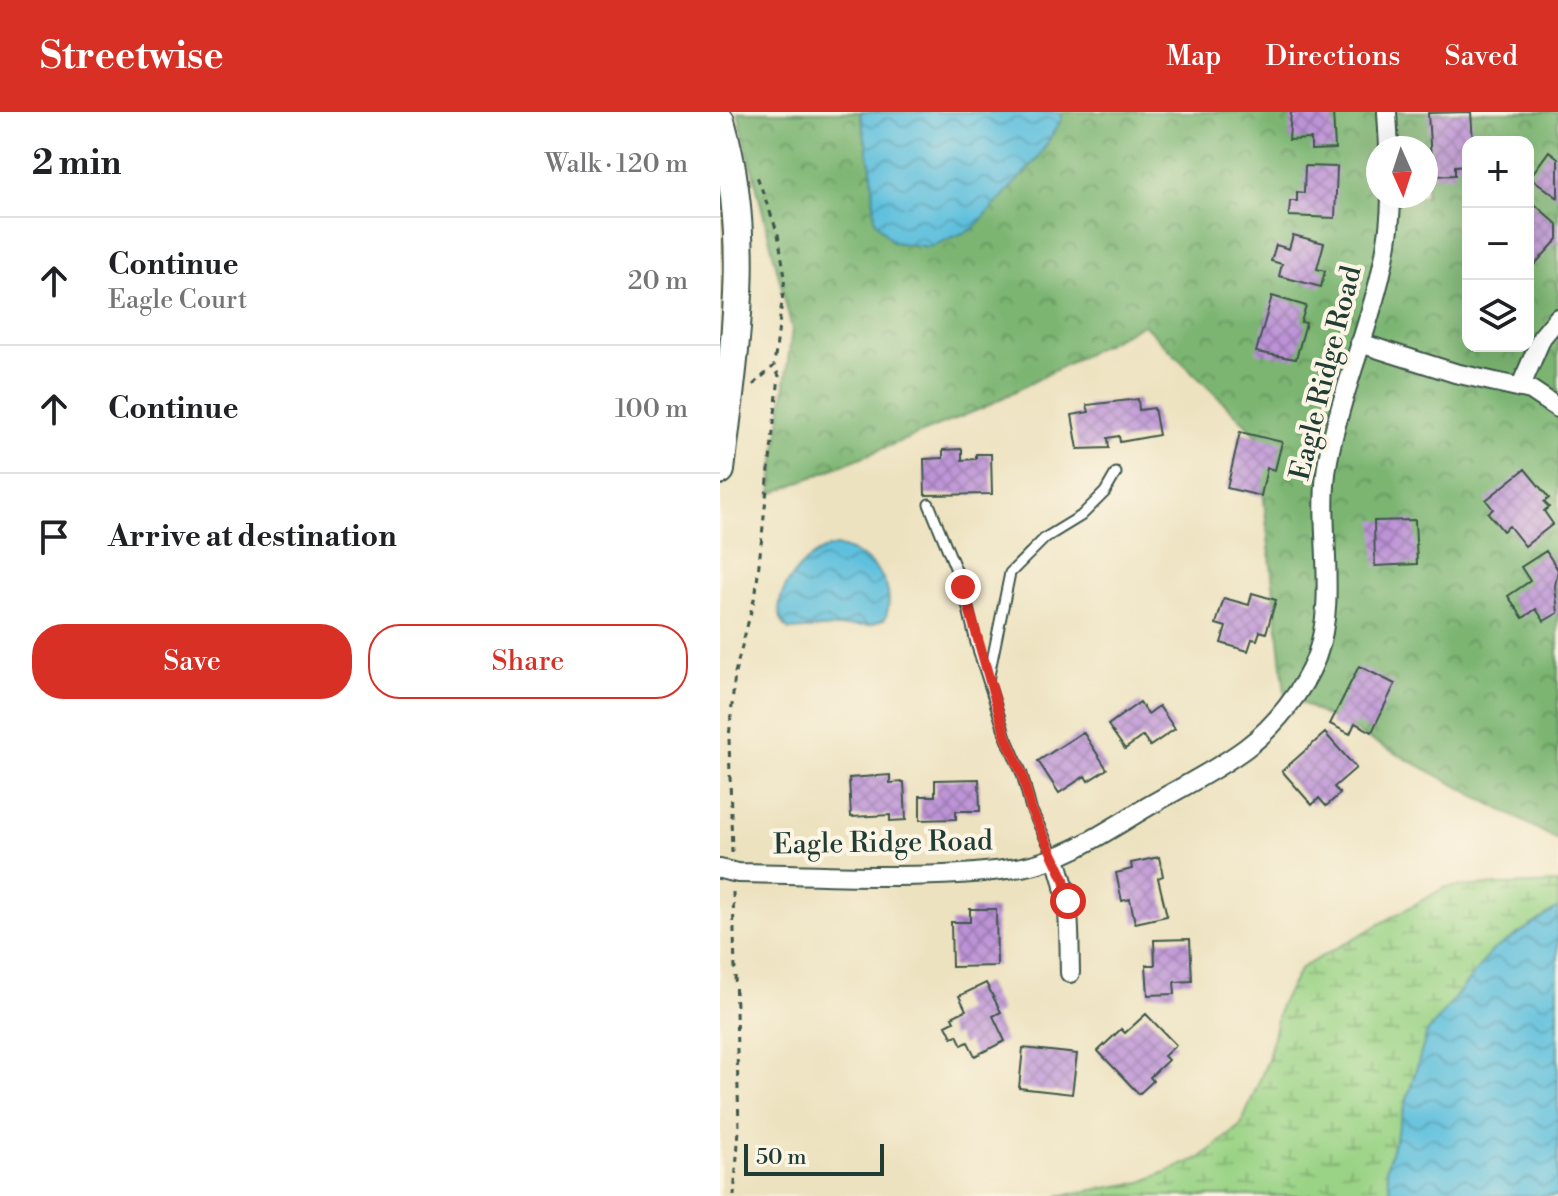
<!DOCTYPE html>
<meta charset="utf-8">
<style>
:root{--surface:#fff;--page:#f2f2f2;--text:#202124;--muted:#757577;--line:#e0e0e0;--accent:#d93025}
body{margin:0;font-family:"Libre Bodoni",serif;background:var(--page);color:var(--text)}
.controls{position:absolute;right:24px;top:24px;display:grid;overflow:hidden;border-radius:16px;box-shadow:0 8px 32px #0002}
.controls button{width:72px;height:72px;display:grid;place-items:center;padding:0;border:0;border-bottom:2px solid var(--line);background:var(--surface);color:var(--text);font:40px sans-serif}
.compass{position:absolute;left:646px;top:24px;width:72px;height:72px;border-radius:50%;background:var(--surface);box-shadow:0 8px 32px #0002;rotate:177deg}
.scale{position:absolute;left:24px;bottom:20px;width:140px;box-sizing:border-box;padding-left:8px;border:4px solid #1f3d34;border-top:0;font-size:22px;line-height:28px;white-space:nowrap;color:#1f3d34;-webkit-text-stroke:6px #fcf5e5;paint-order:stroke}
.stop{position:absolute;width:24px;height:24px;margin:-18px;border:6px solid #d93025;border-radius:50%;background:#fff}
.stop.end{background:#d93025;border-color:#fff;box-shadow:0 2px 8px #0008}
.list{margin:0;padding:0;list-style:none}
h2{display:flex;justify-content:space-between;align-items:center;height:104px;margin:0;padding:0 32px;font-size:34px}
h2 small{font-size:26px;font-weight:400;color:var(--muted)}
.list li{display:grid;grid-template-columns:52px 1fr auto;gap:24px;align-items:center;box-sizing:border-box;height:128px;padding:0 32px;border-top:2px solid var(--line)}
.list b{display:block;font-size:30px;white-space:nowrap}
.list p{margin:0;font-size:26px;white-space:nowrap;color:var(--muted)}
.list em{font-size:26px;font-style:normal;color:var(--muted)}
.actions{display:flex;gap:16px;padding:24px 32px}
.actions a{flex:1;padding:18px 0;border:2px solid var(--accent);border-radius:32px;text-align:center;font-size:28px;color:var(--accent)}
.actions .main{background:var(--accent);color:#fff}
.icon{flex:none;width:44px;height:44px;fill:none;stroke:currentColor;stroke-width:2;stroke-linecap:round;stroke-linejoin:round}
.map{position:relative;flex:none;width:838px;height:1084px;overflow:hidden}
header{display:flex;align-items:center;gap:48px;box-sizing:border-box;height:112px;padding:0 40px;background:var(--accent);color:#fff}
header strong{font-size:38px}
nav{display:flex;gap:44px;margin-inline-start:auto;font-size:28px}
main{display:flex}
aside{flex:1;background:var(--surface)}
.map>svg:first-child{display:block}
.forest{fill:url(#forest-crowns);stroke:#4d7953;stroke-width:2;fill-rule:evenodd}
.wetland{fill:url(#wetland-marsh);stroke:#5c885c;stroke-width:2}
.water{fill:url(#water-waves);stroke:#3f7e88;stroke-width:2}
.building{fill:url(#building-cross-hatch)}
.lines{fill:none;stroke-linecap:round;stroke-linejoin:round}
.service-casing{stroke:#3e5649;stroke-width:13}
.minor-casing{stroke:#3e5649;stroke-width:22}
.primary-casing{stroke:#3e5649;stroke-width:32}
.path{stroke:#3e5649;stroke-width:3;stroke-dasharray:6 6;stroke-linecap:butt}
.service{stroke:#fff;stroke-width:9}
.minor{stroke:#fff;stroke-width:18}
.primary{stroke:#fff;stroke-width:28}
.route{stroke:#d93025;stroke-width:10}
.labels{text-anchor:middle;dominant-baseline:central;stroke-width:8;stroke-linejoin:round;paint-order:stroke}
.street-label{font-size:28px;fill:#1f3d34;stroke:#fcf5e5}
</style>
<header>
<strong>Streetwise</strong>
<nav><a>Map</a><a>Directions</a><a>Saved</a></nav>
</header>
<main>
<aside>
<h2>2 min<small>Walk · 120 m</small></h2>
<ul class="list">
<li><svg class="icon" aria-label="ahead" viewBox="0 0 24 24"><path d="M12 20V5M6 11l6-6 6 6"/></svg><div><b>Continue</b><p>Eagle Court</p></div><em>20 m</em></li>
<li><svg class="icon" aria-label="ahead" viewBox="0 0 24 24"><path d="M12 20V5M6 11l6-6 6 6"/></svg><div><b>Continue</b></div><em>100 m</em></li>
<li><svg class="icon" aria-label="arrive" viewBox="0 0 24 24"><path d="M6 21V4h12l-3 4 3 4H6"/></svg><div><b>Arrive at destination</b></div></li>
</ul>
<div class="actions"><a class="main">Save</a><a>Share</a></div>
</aside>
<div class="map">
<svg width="838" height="1084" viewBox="0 0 838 1084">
<defs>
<pattern id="forest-crowns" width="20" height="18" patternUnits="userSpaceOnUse" patternTransform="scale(2)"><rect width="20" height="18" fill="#7bb572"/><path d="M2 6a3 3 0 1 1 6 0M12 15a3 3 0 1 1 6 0" fill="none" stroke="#64945e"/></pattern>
<pattern id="wetland-marsh" width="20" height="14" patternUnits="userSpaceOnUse" patternTransform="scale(2)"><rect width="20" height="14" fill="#9ad385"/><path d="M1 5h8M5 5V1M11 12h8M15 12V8" fill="none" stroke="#7dac6e"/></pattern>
<pattern id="water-waves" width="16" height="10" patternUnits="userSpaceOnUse" patternTransform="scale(2)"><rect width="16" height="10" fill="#5fc0dd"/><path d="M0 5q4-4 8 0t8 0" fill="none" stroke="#4e9db4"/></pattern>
<pattern id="building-cross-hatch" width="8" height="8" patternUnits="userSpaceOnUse" patternTransform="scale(2)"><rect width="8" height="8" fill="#bd93d7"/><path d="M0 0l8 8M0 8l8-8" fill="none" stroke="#9979af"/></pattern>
</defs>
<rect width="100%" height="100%" fill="#fcf5e5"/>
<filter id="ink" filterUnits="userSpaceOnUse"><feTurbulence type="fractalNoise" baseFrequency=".0125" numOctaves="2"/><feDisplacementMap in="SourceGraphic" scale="16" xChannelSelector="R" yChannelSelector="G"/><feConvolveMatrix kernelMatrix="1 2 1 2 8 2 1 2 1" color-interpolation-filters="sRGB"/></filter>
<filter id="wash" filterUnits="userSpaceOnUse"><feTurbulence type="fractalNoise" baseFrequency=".006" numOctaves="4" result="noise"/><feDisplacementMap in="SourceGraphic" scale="32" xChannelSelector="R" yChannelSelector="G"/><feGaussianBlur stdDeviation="1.8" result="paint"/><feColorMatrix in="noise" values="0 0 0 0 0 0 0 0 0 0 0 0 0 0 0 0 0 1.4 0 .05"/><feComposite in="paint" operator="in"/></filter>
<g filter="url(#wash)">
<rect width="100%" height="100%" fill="#ede2c0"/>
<!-- forest -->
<path class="forest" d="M18,0H838V728L565,582L537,323L423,212L265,295L51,382L72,217ZM748,30H808V234H748ZM658,36H706V84H658Z"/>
<!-- wetland -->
<path class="wetland" d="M838,771V796L772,839L666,1057L672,1084H338L422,1070L480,1046L521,1013L548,948L560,893L581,856L726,775Z"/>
<!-- water -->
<path class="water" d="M140,0H342L341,8L318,46L253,117L209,135L172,130L155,108L152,62Z
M116,434C150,443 179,470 165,507L151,513L69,518C39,492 86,438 116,434Z
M838,796V1084H672L666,1057L707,921L772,839Z"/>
<g id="blocks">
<!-- building -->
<path class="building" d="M571,0H613L615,37L591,38V27L569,28Z
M751,0L753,30H748V53L735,54V63L712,64L708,1Z
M829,39L838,46V86L810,65Z
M585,54L617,55L615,106L569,104L570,89H577V80L584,81Z
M810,88L838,113V127L815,152L808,146Z
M573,123L604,131L597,157L605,159L601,175L559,164L562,152L551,149L556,133L569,137Z
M552,184L586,194L581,210L586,211L576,247L536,240Z
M418,287L419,298L434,296L439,323L400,330L399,324L388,326L389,336L358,337L352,303L369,300L367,293Z
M520,320L562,330L555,358L547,356L541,384L507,376Z
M242,337V348L256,347V342H271L272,382L205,383L204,347L223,346V338Z
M805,357L829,386L824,390L829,395L824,399L833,412L805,434L789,414L783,419L768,401L773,397L766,388Z
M695,408L697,452L655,454L654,409Z
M826,439L838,458L835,474L838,501L824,509L816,497L803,506L788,484L810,469L801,455Z
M532,481L556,488L546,521L540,519L537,528L532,527L528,539L501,531L506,515L496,512L504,486L529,493Z
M639,554L675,572L652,620L635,611L630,622L610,612Z
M420,590L428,602L439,594L455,617L430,634L423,624L405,637L388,613Z
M363,620L387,657L368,669L365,664L339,681L318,649Z
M605,621L636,656L614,675L620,682L606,694L599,686L592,693L562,659Z
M170,663V671L184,670L186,708L170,709V703L131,705L129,666Z
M259,667L260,699H236V707L200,708V684H215V668Z
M439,745L443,764L438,766L447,804L415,811L410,787L402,789L396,761L412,757L411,751Z
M250,797H276L277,854L232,855L231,810H250Z
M470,827L472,869L454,870L455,882L428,883L426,853H435L434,828Z
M266,871L281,900L273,904L285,929L255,944L248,930L242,933L237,923L232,925L226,913L234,909L232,905L246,898L239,884Z
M426,902L456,933L444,944L448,948L430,965L433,969L419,982L378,939L401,917L405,921Z
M303,936L357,942L352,982L299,976Z"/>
</g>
</g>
<g filter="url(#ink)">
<use href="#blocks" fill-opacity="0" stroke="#3e5649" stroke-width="2"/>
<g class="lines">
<!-- service casing -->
<g class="service-casing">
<path id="service" d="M209,392L243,475L256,531L286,625L302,662L311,697L335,746
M268,568L290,461L325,426L361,404L385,380L396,361"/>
</g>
<!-- minor casing -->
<g class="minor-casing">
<path id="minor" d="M667,0L669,36
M640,231L735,261L811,278L838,296
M800,276L822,225L838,206
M335,746C351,783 349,822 350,861
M0,757L18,761C110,762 213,770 302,755C347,747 388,718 427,695C460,676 495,659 526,636C554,615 583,579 596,546C619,483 596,413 608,348C624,262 671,172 671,84"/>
</g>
<!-- primary casing -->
<g class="primary-casing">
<path id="primary" d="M0,9C34,127 14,238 0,358"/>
</g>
<!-- path -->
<path class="path" d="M33,273L54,254L65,165L58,122L37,64
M12,741L9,626L15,561L36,480L59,264L54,254
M13,780L19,1017L14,1084"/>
<!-- service -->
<use href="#service" class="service"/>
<!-- minor -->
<use href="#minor" class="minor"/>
<!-- primary -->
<use href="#primary" class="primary"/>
</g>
</g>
<g class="lines" filter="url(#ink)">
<!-- route -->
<path class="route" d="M243,475L286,625L302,662L311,697L344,767L348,789"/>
</g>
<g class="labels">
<!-- street labels -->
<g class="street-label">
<text transform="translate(606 261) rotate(-76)">Eagle Ridge Road</text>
<text transform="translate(163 731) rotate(-1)">Eagle Ridge Road</text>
</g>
</g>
</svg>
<div class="controls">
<button>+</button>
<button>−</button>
<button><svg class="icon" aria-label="layers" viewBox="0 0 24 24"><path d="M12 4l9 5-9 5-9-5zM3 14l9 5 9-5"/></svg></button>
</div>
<svg class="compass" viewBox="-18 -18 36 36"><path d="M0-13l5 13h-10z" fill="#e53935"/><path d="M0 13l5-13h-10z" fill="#757577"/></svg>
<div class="scale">50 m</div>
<div class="stop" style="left:348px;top:789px"></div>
<div class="stop end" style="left:243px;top:475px"></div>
</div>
</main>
